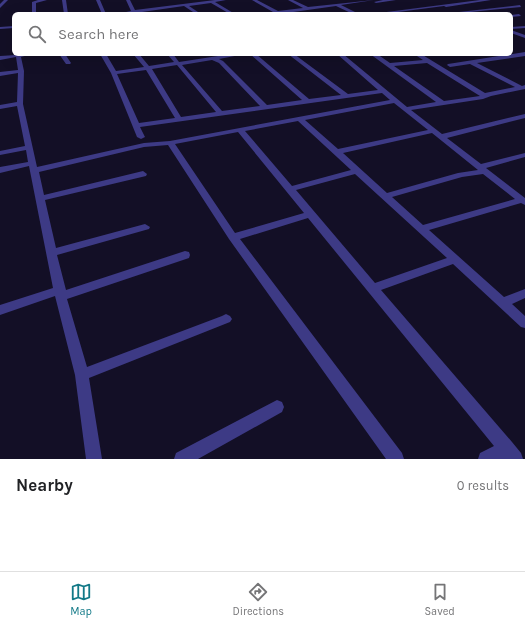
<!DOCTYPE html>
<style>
:root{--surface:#fff;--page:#f2f2f2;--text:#202124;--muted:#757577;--line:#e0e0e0;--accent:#127987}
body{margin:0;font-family:Karla,sans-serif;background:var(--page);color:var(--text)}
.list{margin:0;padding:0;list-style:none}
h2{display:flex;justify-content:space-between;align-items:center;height:52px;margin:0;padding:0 16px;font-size:17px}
h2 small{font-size:13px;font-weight:400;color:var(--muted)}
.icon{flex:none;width:22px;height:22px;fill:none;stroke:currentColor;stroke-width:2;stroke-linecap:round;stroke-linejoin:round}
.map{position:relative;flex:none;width:525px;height:459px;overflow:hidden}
.search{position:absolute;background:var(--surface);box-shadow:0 4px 16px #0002;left:12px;right:12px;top:12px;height:44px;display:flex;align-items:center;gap:10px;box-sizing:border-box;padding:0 14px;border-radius:6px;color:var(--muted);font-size:15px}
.sheet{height:112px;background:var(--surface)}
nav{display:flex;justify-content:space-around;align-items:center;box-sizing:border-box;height:56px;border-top:1px solid var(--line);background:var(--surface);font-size:11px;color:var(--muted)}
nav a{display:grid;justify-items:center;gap:2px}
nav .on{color:var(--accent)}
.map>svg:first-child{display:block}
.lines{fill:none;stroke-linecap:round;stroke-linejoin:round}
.minor{fill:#3d3a85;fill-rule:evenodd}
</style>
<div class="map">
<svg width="525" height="459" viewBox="0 0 525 459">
<rect width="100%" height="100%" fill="#130f26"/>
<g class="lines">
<!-- minor -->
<path class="minor" d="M4,0H8L0,8V4Z
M38,0H47L36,3V14H32V2Z
M62,0H66L68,14H64Z
M96,0H100L106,14H102Z
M126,0H130L135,10L215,0H226L215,2L235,14H230L211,3L189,6L201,14H196L184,6L128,14H116L131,11Z
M252,0H257L278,11L303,8L288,0H293L308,7L374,0L341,5L359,14H353L336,6L279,14H266L273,12Z
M383,0H396L376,3L374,2Z
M480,0H491L446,7L444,6L383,14H371Z
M520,5L521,7L461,13L459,12Z
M519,14L521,16L511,17V15Z
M14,26V28L0,29V27Z
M525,26V28L511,29V27Z
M511,30L525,35V38L511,33Z
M525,52V56L477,63L522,86L525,85V89L491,96L483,99L411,110L442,134L525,114V118L447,138L481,164L525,153V157L486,168L525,198V205L521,203L429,230L504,297L525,289V298L512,304L525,316V328L521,327L453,264L381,290L512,442L521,453L523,459H478L480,453L494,446L308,218L240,239L402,453L404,459H386L229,239L168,145L144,147L39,172L44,195L143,171L147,174L146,176L45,200L56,248L145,224L150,227L149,229L57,255L66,290L185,251L189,252L190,255L189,258L67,299L87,367L222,316L226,314L230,316L232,319L230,322L89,378L102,459H86L75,375L55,296L0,315V305L53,288L29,166L0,173V167L28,162L26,150L0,155V151L25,146L17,106L0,109V105L17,102L18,73L0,76V72L18,70L16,57L0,60V56L32,54L21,57L24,71L23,104L37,167L144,143L170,141L390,100L382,93L140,127L145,137L141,139L137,137L111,73L100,54H106L116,71L144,67L133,54H139L149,66L174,62L167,54H173L179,62L231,54H245L219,59L223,61L267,105L302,100L250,54H256L309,99L341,95L288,54H294L348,94L378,90L337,54H343L407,107L436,102L370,54H377L390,63L423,60L414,54H421L485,93L515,87L470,64L450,67L447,65L448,64ZM212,60L219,63L260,106L222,111L182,65ZM427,63L480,96L444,101L394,66ZM177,65L216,112L181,117L152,69ZM146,70L175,118L139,123L117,74ZM394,103L428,130L338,149L305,120ZM298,121L351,170L292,186L245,131ZM238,132L304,213L235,233L175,144ZM432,133L478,170L458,173L387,193L343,153ZM355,174L447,258L375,283L296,190ZM483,174L515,199L423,225L392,197L462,177Z
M59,54H65L71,63L70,64H66Z
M277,400L282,402L284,407L282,412L198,459H174L176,453Z"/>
</g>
</svg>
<div class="search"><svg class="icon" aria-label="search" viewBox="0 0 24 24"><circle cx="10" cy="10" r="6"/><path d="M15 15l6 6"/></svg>Search here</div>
</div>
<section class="sheet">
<h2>Nearby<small>0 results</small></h2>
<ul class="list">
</ul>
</section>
<nav>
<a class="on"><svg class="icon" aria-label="map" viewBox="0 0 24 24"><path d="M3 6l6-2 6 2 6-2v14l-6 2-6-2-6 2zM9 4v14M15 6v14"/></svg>Map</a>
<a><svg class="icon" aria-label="directions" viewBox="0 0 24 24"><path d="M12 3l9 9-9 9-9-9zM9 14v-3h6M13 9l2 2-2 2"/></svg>Directions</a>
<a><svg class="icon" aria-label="saved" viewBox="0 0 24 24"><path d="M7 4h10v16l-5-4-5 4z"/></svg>Saved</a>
</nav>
